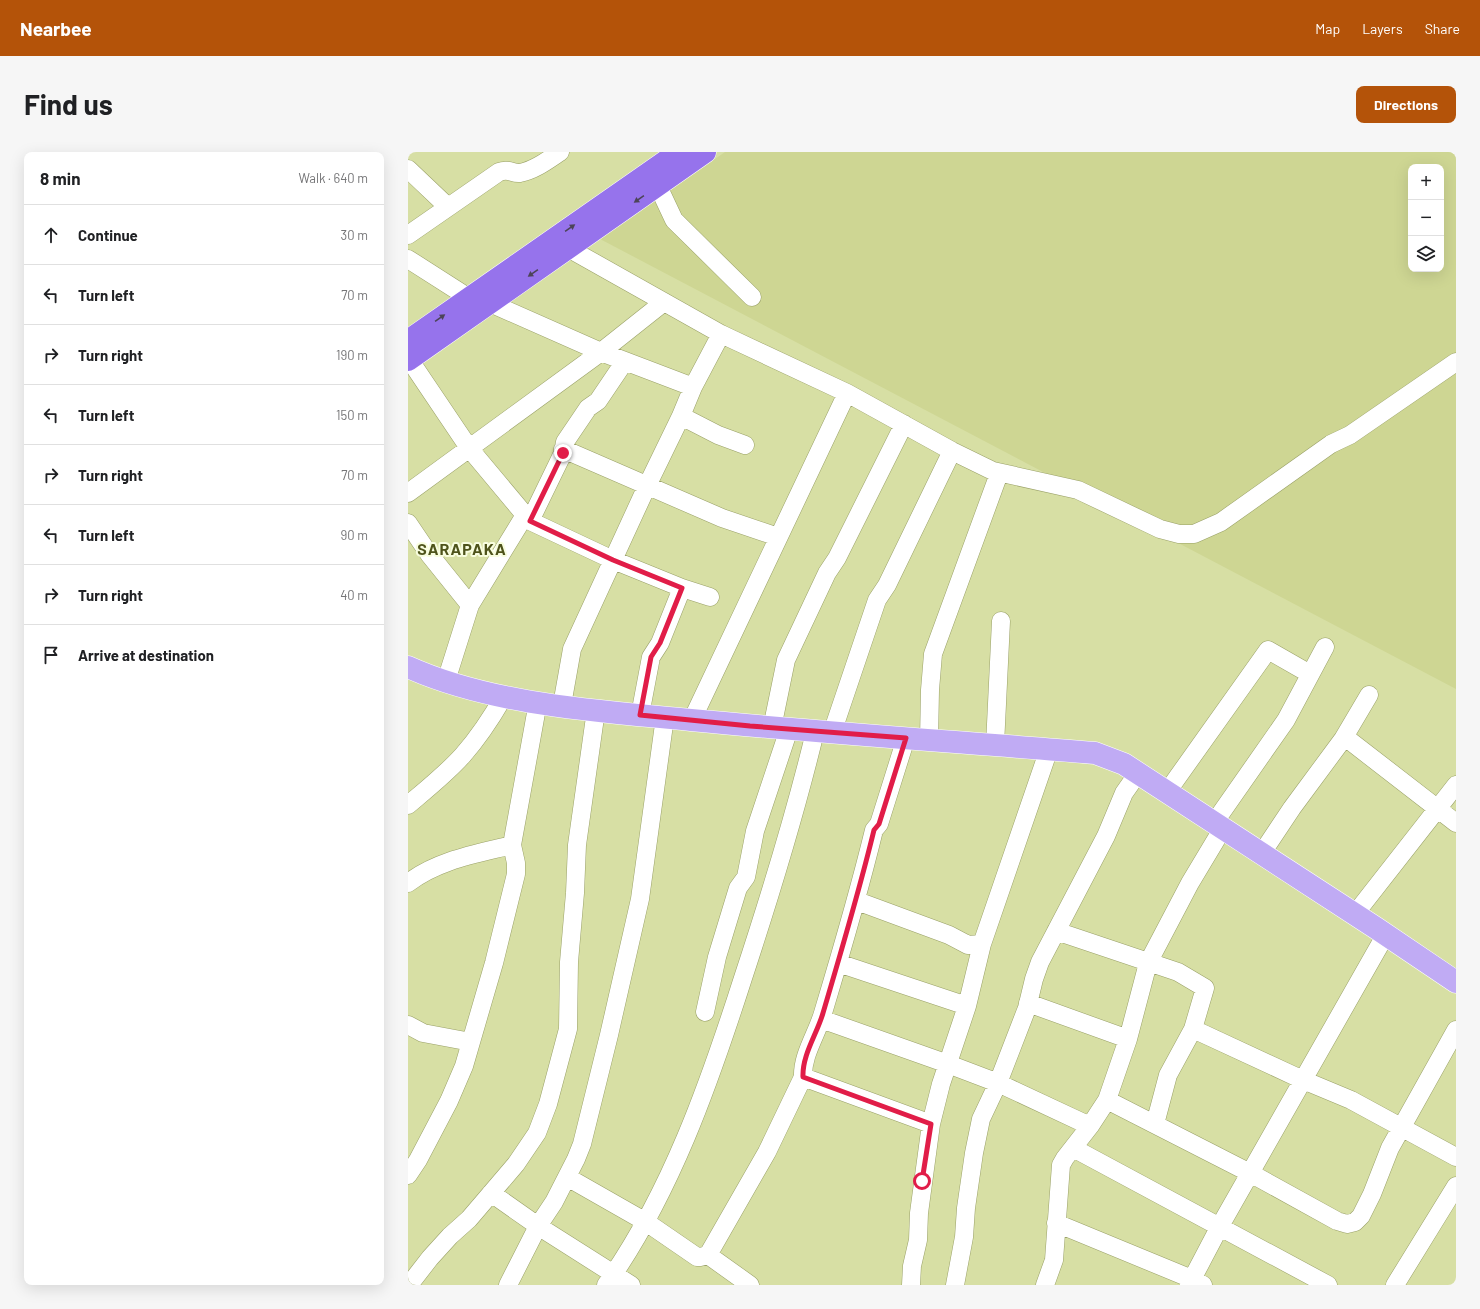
<!DOCTYPE html>
<meta charset="utf-8">
<style>
:root{--surface:#fff;--page:#f6f6f6;--text:#202124;--muted:#757577;--line:#e0e0e0;--accent:#b45309}
body{margin:0;font-family:Barlow,sans-serif;background:var(--page);color:var(--text)}
.controls{position:absolute;right:12px;top:12px;display:grid;overflow:hidden;border-radius:8px;box-shadow:0 4px 16px #0002}
.controls button{width:36px;height:36px;display:grid;place-items:center;padding:0;border:0;border-bottom:1px solid var(--line);background:var(--surface);color:var(--text);font:20px sans-serif}
.stop{position:absolute;width:12px;height:12px;margin:-9px;border:3px solid #e11d48;border-radius:50%;background:#fff}
.stop.end{background:#e11d48;border-color:#fff;box-shadow:0 1px 4px #0008}
.list{margin:0;padding:0;list-style:none}
h2{display:flex;justify-content:space-between;align-items:center;height:52px;margin:0;padding:0 16px;font-size:17px}
h2 small{font-size:13px;font-weight:400;color:var(--muted)}
.list li{display:grid;grid-template-columns:26px 1fr auto;gap:12px;align-items:center;box-sizing:border-box;height:60px;padding:0 16px;border-top:1px solid var(--line)}
.list b{display:block;font-size:15px;white-space:nowrap}
.list em{font-size:13px;font-style:normal;color:var(--muted)}
.icon{flex:none;width:22px;height:22px;fill:none;stroke:currentColor;stroke-width:2;stroke-linecap:round;stroke-linejoin:round}
.map{position:relative;flex:none;width:1048px;height:1133px;overflow:hidden;border-radius:8px}
header{display:flex;align-items:center;gap:24px;box-sizing:border-box;height:56px;padding:0 20px;background:var(--accent);color:#fff}
header strong{font-size:19px}
nav{display:flex;gap:22px;margin-inline-start:auto;font-size:14px}
.intro{display:flex;align-items:center;justify-content:space-between;box-sizing:border-box;height:96px;padding:0 24px}
h1{margin:0;font-size:28px}
.button{padding:10px 18px;border-radius:8px;background:var(--accent);color:#fff;font-size:14px;font-weight:700}
main{display:flex;gap:24px;padding:0 24px}
aside{flex:1;background:var(--surface);border-radius:8px;box-shadow:0 4px 16px #0002}
.map>svg:first-child{display:block}
.built{fill:#ced693;fill-rule:evenodd}
.lines{fill:none;stroke-linecap:round;stroke-linejoin:round}
.minor-casing{stroke:#9aa168;stroke-width:19}
.major-casing{stroke:#fff;stroke-width:23}
.highway-casing{stroke:#fff;stroke-width:23}
.minor{stroke:#fff;stroke-width:18}
.major{stroke:#c0abf4;stroke-width:22}
.highway{stroke:#9673ec;stroke-width:22}
.oneway{fill:#4c4458}
.route{stroke:#e11d48;stroke-width:5}
.labels{text-anchor:middle;dominant-baseline:central;stroke-width:4;stroke-linejoin:round;paint-order:stroke}
.district-label{font-size:16px;font-weight:bold;letter-spacing:1px;fill:#4e531b;stroke:#f8fddf}
</style>
<header>
<strong>Nearbee</strong>
<nav><a>Map</a><a>Layers</a><a>Share</a></nav>
</header>
<div class="intro"><h1>Find us</h1><a class="button">Directions</a></div>
<main>
<aside>
<h2>8 min<small>Walk · 640 m</small></h2>
<ul class="list">
<li><svg class="icon" aria-label="ahead" viewBox="0 0 24 24"><path d="M12 20V5M6 11l6-6 6 6"/></svg><div><b>Continue</b></div><em>30 m</em></li>
<li><svg class="icon" aria-label="left" viewBox="0 0 24 24"><path d="M17 20v-9H6M10 6l-5 5 5 5"/></svg><div><b>Turn left</b></div><em>70 m</em></li>
<li><svg class="icon" aria-label="right" viewBox="0 0 24 24"><path d="M7 20v-9h11M14 6l5 5-5 5"/></svg><div><b>Turn right</b></div><em>190 m</em></li>
<li><svg class="icon" aria-label="left" viewBox="0 0 24 24"><path d="M17 20v-9H6M10 6l-5 5 5 5"/></svg><div><b>Turn left</b></div><em>150 m</em></li>
<li><svg class="icon" aria-label="right" viewBox="0 0 24 24"><path d="M7 20v-9h11M14 6l5 5-5 5"/></svg><div><b>Turn right</b></div><em>70 m</em></li>
<li><svg class="icon" aria-label="left" viewBox="0 0 24 24"><path d="M17 20v-9H6M10 6l-5 5 5 5"/></svg><div><b>Turn left</b></div><em>90 m</em></li>
<li><svg class="icon" aria-label="right" viewBox="0 0 24 24"><path d="M7 20v-9h11M14 6l5 5-5 5"/></svg><div><b>Turn right</b></div><em>40 m</em></li>
<li><svg class="icon" aria-label="arrive" viewBox="0 0 24 24"><path d="M6 21V4h12l-3 4 3 4H6"/></svg><div><b>Arrive at destination</b></div></li>
</ul>
</aside>
<div class="map">
<svg width="1048" height="1133" viewBox="0 0 1048 1133">
<rect width="100%" height="100%" fill="#d7dfa4"/>
<!-- built -->
<path class="built" d="M317,0H1048V537L192,87ZM1003,15H1033V117H1003Z"/>
<g class="lines">
<!-- minor casing -->
<g class="minor-casing">
<path id="minor" d="M0,17L40,55
M250,34L266,68L344,145
M0,83L91,20C102,16 104,22 112,21C127,18 140,8 152,0
M160,96L313,182L439,241L544,299L585,319L670,338L752,377L771,382H786L813,370L923,292L942,283L1048,210
M0,107L61,146
M82,151L193,200L285,235
M1,207L61,296L122,369L205,408L274,436L252,491L243,505L232,563
M273,264L310,283L337,293
M155,297L314,366L370,385
M0,341L193,200L256,150
M122,369L155,301L157,290L180,256L190,249L217,209
M0,371L21,402L62,453
M274,436L302,445
M38,529L62,453L117,363
M154,553L164,497L239,334L273,264L285,235L313,182
M284,568L439,241
M364,576L378,508L419,421L429,406L496,272
M424,581L469,448L479,433L544,299
M937,585L1048,671
M521,588L522,538L525,502L589,327V324L585,319
M587,593L593,469
M759,640L860,498L902,522
M0,653C19,637 39,621 55,603C71,585 84,565 96,544
M806,671L878,568L917,495
M854,701L884,656L935,587L961,543
M0,731C30,708 68,702 104,693
M449,749L541,783L560,793L574,792
M947,762L1048,633
M648,779L770,820L797,836L785,877L760,923L747,972
M430,811L559,854
M620,851L720,887
M297,860L309,805L330,736L338,725L347,679L381,577
M413,867L540,912L590,931L682,974
M0,873L15,881L63,890
M785,877L895,928L943,948L1048,1005
M395,925L523,972
M699,948L842,1021L929,1069L939,1072L947,1070L953,1064L964,1042L982,996L1048,878
M665,996L920,1133
M0,1023L10,1008L41,949L56,914L86,811L108,722V711L104,693L130,550
M159,1025L238,1070L289,1105H292L300,1103L359,1000L395,925C394,903 409,882 415,861C433,801 451,740 466,678L471,672L498,586
M83,1041L130,1074L223,1133
M648,1071L784,1127L795,1133
M300,1103L342,1133
M1,1133L22,1106L42,1084L61,1067L108,1012L129,981L140,952L160,877L161,810L167,741L169,693L188,558
M100,1133L130,1074L146,1050L168,1007L174,992L201,883L232,747L257,565
M198,1133C263,1041 301,932 335,826C362,744 387,663 407,580
M503,1133L504,1114L510,1088L511,1061L523,972L533,932L559,854L574,792L641,597
M547,1133L556,1085L558,1056L566,1001L573,967L590,931L619,856L626,827L632,810L698,684L716,641L730,621
M637,1133L646,1108L653,1013L657,1006L682,974L699,948L720,887L740,811L782,731L815,676
M781,1133L812,1074L978,782
M987,1133L1048,1034"/>
</g>
<!-- major casing -->
<g class="major-casing">
<path id="major" d="M0,515C84,553 192,559 283,568C418,581 552,590 687,601L716,612L968,776L1048,830"/>
</g>
<!-- highway casing -->
<g class="highway-casing">
<path id="highway" d="M0,189L271,0
M0,208L297,0"/>
</g>
<!-- minor -->
<use href="#minor" class="minor"/>
<!-- major -->
<use href="#major" class="major"/>
<!-- highway -->
<use href="#highway" class="highway"/>
</g>
<!-- one-way arrows -->
<defs><path id="oneway-solid" d="M-6-.8H1V-3.2L6.5 0L1 3.2V.8H-6Z"/></defs>
<g class="oneway">
<use href="#oneway-solid" transform="translate(231 47) rotate(145)"/>
<use href="#oneway-solid" transform="translate(162 76) rotate(-35)"/>
<use href="#oneway-solid" transform="translate(125 121) rotate(145)"/>
<use href="#oneway-solid" transform="translate(32 166) rotate(-35)"/>
</g>
<g class="lines">
<!-- route -->
<path class="route" d="M155,301L122,369L205,408L274,436L252,491L243,505L232,563L342,574L498,586L471,672L466,678C451,740 433,800 415,861C409,882 394,903 395,925L523,972L514,1029"/>
</g>
<g class="labels">
<!-- district labels -->
<g class="district-label">
<text x="54" y="396">SARAPAKA</text>
</g>
</g>
</svg>
<div class="controls">
<button>+</button>
<button>−</button>
<button><svg class="icon" aria-label="layers" viewBox="0 0 24 24"><path d="M12 4l9 5-9 5-9-5zM3 14l9 5 9-5"/></svg></button>
</div>
<div class="stop" style="left:514px;top:1029px"></div>
<div class="stop end" style="left:155px;top:301px"></div>
</div>
</main>
